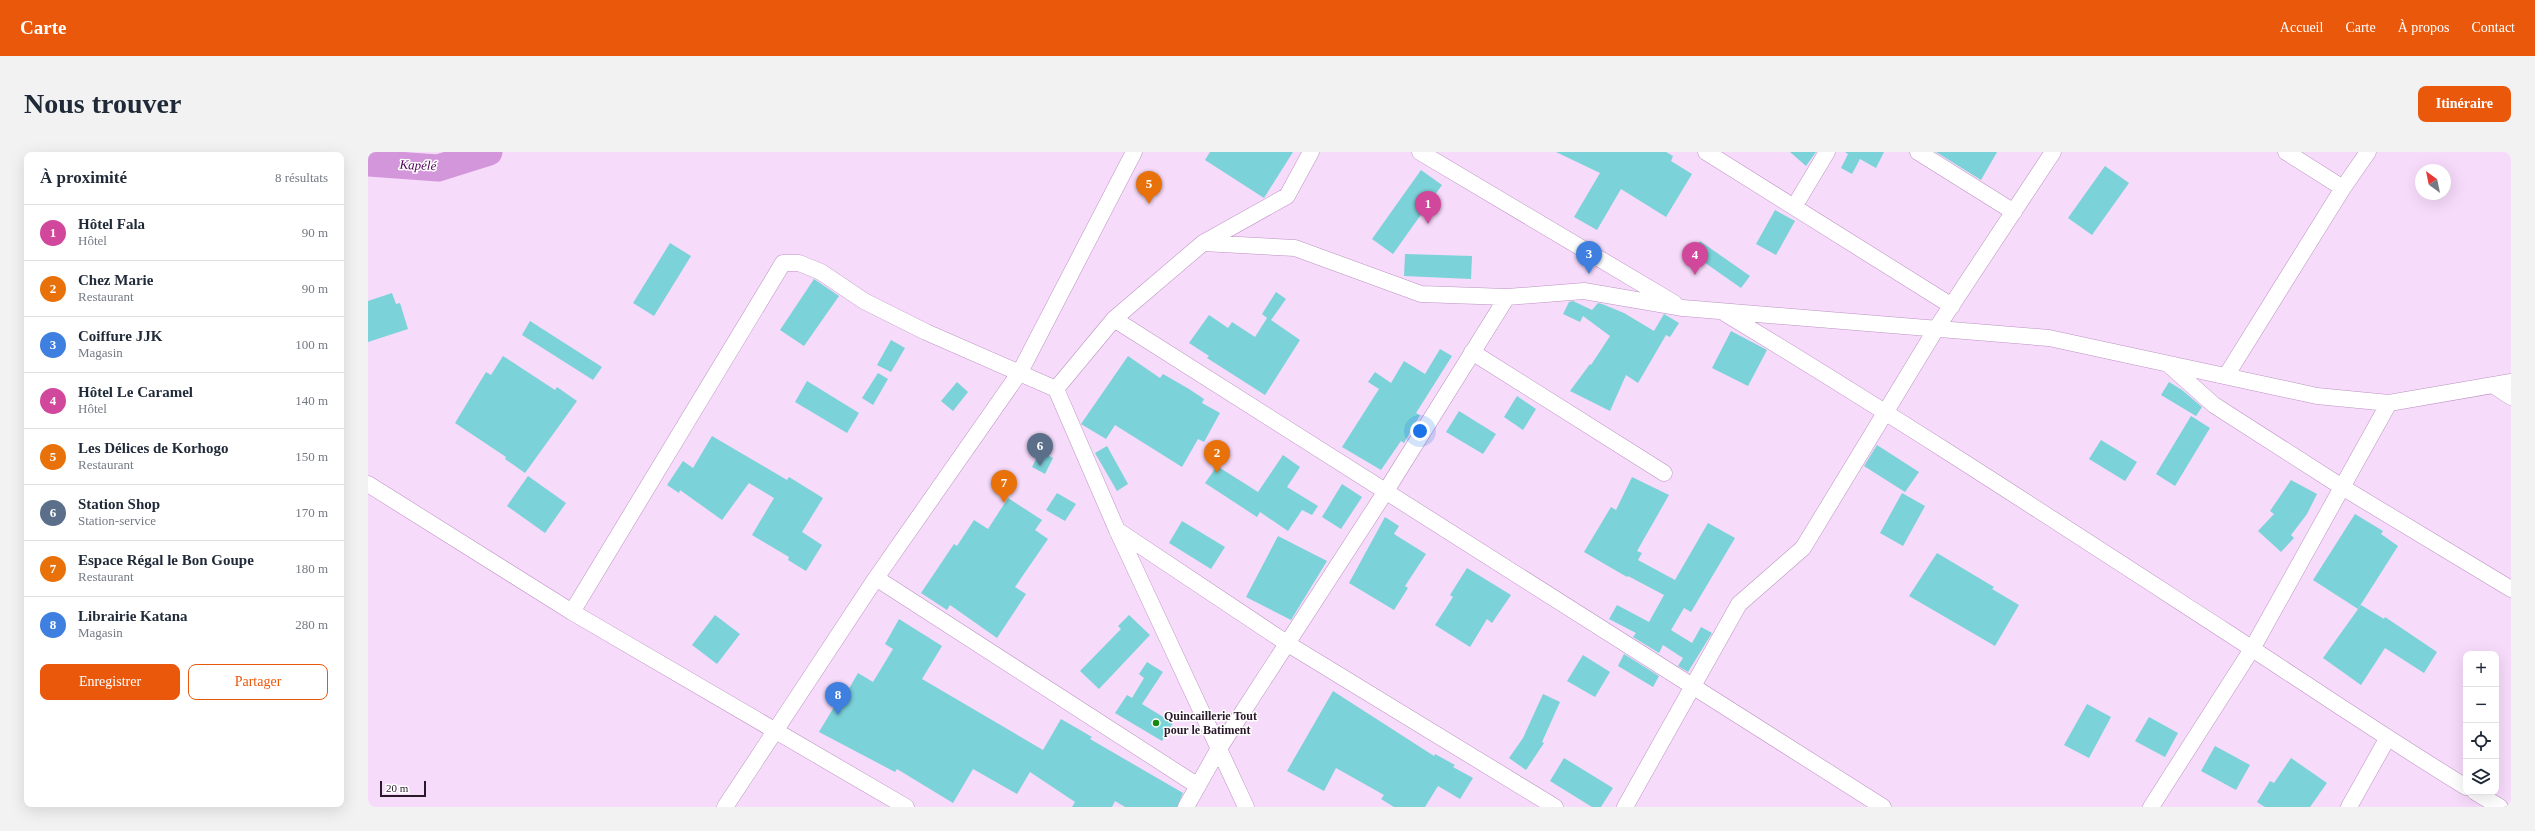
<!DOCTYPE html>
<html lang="fr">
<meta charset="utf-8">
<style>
:root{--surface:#fff;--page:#f2f2f3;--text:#1f2937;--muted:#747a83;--line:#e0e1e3;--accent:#ea580c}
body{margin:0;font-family:"Times New Roman",serif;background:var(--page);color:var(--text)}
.controls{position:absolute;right:12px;bottom:12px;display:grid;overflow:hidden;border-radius:8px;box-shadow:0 4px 16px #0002}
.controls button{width:36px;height:36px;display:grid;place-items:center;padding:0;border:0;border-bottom:1px solid var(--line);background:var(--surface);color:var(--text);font:20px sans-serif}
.compass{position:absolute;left:2047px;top:12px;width:36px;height:36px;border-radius:50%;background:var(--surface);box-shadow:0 4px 16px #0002;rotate:327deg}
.scale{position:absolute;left:12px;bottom:10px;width:46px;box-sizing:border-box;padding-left:4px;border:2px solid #28182a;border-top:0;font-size:11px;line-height:14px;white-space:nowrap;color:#28182a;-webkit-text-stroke:3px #fff;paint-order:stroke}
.you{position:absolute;left:1052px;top:279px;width:14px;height:14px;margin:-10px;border:3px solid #fff;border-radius:50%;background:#1a73e8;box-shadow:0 0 0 6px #1a73e833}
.badge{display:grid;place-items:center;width:26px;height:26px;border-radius:50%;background:var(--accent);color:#fff;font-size:13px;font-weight:700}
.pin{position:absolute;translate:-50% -33px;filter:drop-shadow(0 1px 2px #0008)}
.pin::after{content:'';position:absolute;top:21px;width:14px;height:12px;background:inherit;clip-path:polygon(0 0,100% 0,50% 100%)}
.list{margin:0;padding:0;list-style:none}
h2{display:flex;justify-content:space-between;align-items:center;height:52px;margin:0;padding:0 16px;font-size:17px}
h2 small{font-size:13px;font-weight:400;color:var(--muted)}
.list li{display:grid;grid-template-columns:26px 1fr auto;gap:12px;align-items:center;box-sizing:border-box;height:56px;padding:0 16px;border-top:1px solid var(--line)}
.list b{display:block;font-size:15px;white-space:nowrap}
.list p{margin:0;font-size:13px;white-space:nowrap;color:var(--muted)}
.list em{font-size:13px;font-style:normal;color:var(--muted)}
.actions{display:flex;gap:8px;padding:12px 16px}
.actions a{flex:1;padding:9px 0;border:1px solid var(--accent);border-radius:8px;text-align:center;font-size:14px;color:var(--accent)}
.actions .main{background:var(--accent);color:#fff}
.icon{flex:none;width:22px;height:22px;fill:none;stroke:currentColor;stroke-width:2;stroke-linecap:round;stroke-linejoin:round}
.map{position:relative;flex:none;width:2143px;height:655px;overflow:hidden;border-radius:8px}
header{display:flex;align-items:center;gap:24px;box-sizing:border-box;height:56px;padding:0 20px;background:var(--accent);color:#fff}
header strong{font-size:19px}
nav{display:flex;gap:22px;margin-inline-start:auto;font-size:14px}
.intro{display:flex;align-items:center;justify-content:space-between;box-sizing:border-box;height:96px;padding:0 24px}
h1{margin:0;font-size:28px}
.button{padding:10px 18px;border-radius:8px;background:var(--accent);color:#fff;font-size:14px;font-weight:700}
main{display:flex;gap:24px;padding:0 24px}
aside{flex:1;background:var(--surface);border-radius:8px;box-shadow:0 4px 16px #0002}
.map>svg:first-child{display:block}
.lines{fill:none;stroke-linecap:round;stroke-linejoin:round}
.river{stroke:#d396db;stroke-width:27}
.building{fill:#7bd2d9}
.minor-casing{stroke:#bd92c3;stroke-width:17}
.minor{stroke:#fff;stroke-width:16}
.poi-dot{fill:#148a0e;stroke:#fff;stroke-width:1.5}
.labels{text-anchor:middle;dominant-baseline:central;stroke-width:3;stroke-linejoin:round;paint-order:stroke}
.poi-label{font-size:12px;font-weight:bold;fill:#28182a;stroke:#fff;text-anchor:start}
.water-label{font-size:13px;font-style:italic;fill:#4d0058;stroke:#fff}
</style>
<header>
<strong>Carte</strong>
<nav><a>Accueil</a><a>Carte</a><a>À propos</a><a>Contact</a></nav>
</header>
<div class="intro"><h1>Nous trouver</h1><a class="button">Itinéraire</a></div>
<main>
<aside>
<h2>À proximité<small>8 résultats</small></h2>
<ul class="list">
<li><span class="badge" style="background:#d1479c">1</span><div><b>Hôtel Fala</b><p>Hôtel</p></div><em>90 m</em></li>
<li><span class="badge" style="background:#e8710a">2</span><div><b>Chez Marie</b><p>Restaurant</p></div><em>90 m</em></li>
<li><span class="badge" style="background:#3f7fe0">3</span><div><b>Coiffure JJK</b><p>Magasin</p></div><em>100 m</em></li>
<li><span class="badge" style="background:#d1479c">4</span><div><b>Hôtel Le Caramel</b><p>Hôtel</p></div><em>140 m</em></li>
<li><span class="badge" style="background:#e8710a">5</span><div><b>Les Délices de Korhogo</b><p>Restaurant</p></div><em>150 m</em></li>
<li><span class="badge" style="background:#5c6f8a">6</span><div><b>Station Shop</b><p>Station-service</p></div><em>170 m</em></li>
<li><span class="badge" style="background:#e8710a">7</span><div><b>Espace Régal le Bon Goupe</b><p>Restaurant</p></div><em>180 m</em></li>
<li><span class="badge" style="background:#3f7fe0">8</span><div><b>Librairie Katana</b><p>Magasin</p></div><em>280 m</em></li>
</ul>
<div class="actions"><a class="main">Enregistrer</a><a>Partager</a></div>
</aside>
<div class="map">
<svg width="2143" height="655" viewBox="0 0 2143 655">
<rect width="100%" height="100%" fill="#f6dbfa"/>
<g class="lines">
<!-- river -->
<path class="river" d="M0,11L70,16L121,0"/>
</g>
<!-- building -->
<path class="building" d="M842,0H925L896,46L837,8Z
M1188,0H1298L1305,4L1303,9L1324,22L1298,65L1253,37L1229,78L1206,65L1232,21Z
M1422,0H1448L1438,14Z
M1477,0H1516L1508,16L1492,7L1484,22L1473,16L1480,2Z
M1568,0H1629L1613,28Z
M1737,14L1761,31L1724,83L1700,66Z
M1053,18L1074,33L1025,102L1004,87Z
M1407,58L1427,69L1408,103L1388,92Z
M1332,89L1382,124L1373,136L1323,101Z
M302,91L323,104L286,164L265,151Z
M1037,102L1104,104L1103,127L1036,124Z
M446,127L471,144L436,194L412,178Z
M908,140L918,147L903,168L932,188L897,243L839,206L841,204L821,191L841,163L860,176L864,170L887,185L899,166L894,162Z
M24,141L28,152L32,151L40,177L0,190V149Z
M1205,149L1224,158L1230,151L1234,152L1256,161L1286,179L1296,162L1311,171L1302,185L1298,183L1270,231L1258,223L1242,259L1202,239L1222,212L1223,213L1242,184L1215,164L1212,170L1195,162L1201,150Z
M162,169L234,215L225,228L154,183Z
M1363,179L1399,198L1380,234L1344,216Z
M523,188L537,196L523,220L509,213Z
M1072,197L1084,204L1048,261L1052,263L1036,291L1033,289L1013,318L974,295L1011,237L1000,230L1007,220L1023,231L1036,209L1057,222Z
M135,204L187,238L189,235L209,249L157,321L137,307L138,305L87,271L118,220L123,223Z
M760,204L792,226L795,222L821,237L836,247L834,251L852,261L836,290L830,287L814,315L747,273L738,287L713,272Z
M510,221L520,227L505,253L494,246Z
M439,229L491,261L479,281L427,250Z
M589,230L600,240L585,259L573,249Z
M1801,230L1814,238L1834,255L1828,264L1793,243Z
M1149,244L1168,257L1155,278L1136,265Z
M1091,259L1128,282L1115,302L1078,280Z
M1823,264L1842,276L1807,334L1788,322Z
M344,284L419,328L421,325L455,346L434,380L454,393L438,419L420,408L421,405L384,383L406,346L381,331L354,368L312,338L311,341L299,333L315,309L325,316Z
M1733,288L1769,310L1757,329L1721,307Z
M1509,293L1551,320L1537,340L1496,314Z
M739,294L760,332L749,339L727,301Z
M672,299L685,306L677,322L664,315Z
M915,303L932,315L919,335L950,354L944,363L934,358L920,379L892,360L889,365L837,331L849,314L890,340Z
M160,324L198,351L177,381L139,354Z
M1264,325L1301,343L1269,399L1274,401L1270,408L1307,428L1340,371L1367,386L1323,460L1316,456L1303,478L1324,491L1333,475L1344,481L1320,520L1310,514L1315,506L1295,493L1291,501L1265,485L1268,481L1241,467L1249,453L1281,470L1296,443L1260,424L1259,425L1216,400L1243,355L1248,358Z
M1923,328L1949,342L1939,362L1923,383L1926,386L1913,400L1890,379L1906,362L1902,359Z
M974,332L994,345L973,377L954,365Z
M689,341L708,352L697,369L678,358Z
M1534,341L1557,354L1535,394L1512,381Z
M640,346L674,368L667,378L680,387L647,435L658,442L629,486L582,453L579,458L553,441L586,392L589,394L606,368L620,377Z
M1987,362L2015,379L2013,382L2030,394L1990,457L1945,428Z
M1017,365L1031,374L1026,382L1058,402L1037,434L1040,436L1026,458L981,431Z
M814,369L857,395L843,417L801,391Z
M910,384L959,409L923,468L878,445Z
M1569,401L1626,435L1624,437L1651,453L1627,494L1541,444Z
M1099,416L1143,443L1124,471L1119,467L1102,495L1067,473L1085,445L1082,443Z
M1993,453L2016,467L2017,465L2069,500L2056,521L2017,496L1993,533L1955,506Z
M347,463L372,482L349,512L324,493Z
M761,463L782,483L731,537L712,519L753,477L750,474Z
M531,467L574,494L554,527L675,598L693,567L724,585L722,587L815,641L809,655H757L747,649L744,655H704L707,650L662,620L649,642L605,617L585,651L529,617L527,620L451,580L472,545L475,547L490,521L505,530L525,497L517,492Z
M1256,502L1291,524L1285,535L1250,514Z
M1215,503L1242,520L1227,545L1199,529Z
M779,510L795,520L774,552L805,571L794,589L747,561L759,543L764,546L776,526L771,522Z
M965,539L1066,604L1067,602L1087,613L1085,615L1105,626L1092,647L1070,634L1057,655H1026L1013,647L1016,643L968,616L956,639L919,619Z
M1175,542L1192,550L1174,590L1176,591L1158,618L1141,606L1155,586Z
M1719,552L1743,565L1721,606L1696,593Z
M1781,565L1810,581L1797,605L1767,589Z
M1847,594L1882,613L1868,638L1833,619Z
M1196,606L1245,636L1233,655H1224L1182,629Z
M1923,606L1959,631L1942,655H1897L1889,650L1902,629L1906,631Z"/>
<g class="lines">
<!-- minor casing -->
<g class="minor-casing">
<path id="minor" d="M1052,0L1306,151
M1338,0L1584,154
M1550,0L1646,60
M1918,0L1975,36
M1426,55L1459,0
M835,91L927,96L1053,142L1139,145L1216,139L1315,156L1681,186L1949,244L2021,251L2143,230
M1358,162C1527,264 1692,372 1857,479C1937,531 2016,585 2098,635
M746,167L1515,655
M1104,200L1296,321
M1801,213L1846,253L1974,335L2143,437
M1858,224L1975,36L2000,0
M2125,233L2143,245
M688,237L746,167L835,91L919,44L943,0
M0,332L204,460L538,655
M749,378L920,492L1187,655
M508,426L830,634
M204,460L415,111H431L453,120L496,149L558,180L688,237L749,378L878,655
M2107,640L2132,655
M357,655L508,426L652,220L766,0
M818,655L850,598L1018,339L1139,145
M1257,655L1371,452L1435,396L1568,177L1685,0
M1783,655L1884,497L2021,251
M1981,655L2019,587"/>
</g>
<!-- minor -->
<use href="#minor" class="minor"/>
</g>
<!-- markers -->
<circle class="poi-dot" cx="788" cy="571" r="4"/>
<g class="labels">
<!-- poi labels -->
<g class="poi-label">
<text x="796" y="564">Quincaillerie Tout<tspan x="796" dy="14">pour le Batiment</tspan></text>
</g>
<!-- water labels -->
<g class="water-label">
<text transform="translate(50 13) rotate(2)">Kapélé</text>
</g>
</g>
</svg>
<div class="controls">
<button>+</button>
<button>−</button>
<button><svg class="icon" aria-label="locate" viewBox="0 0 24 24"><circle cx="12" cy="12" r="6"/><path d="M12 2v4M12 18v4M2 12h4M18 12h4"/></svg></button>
<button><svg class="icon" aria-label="layers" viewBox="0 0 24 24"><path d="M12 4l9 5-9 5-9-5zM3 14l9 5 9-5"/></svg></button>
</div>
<svg class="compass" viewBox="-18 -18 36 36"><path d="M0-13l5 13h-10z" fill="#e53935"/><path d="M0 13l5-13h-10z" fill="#747a83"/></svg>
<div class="scale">20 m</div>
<div class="you"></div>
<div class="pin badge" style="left:1060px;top:72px;background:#d1479c">1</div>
<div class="pin badge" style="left:849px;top:321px;background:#e8710a">2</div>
<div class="pin badge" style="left:1221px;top:122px;background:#3f7fe0">3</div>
<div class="pin badge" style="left:1327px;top:123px;background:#d1479c">4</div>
<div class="pin badge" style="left:781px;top:52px;background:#e8710a">5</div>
<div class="pin badge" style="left:672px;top:314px;background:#5c6f8a">6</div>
<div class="pin badge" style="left:636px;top:351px;background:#e8710a">7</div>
<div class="pin badge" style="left:470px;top:563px;background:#3f7fe0">8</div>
</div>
</main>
